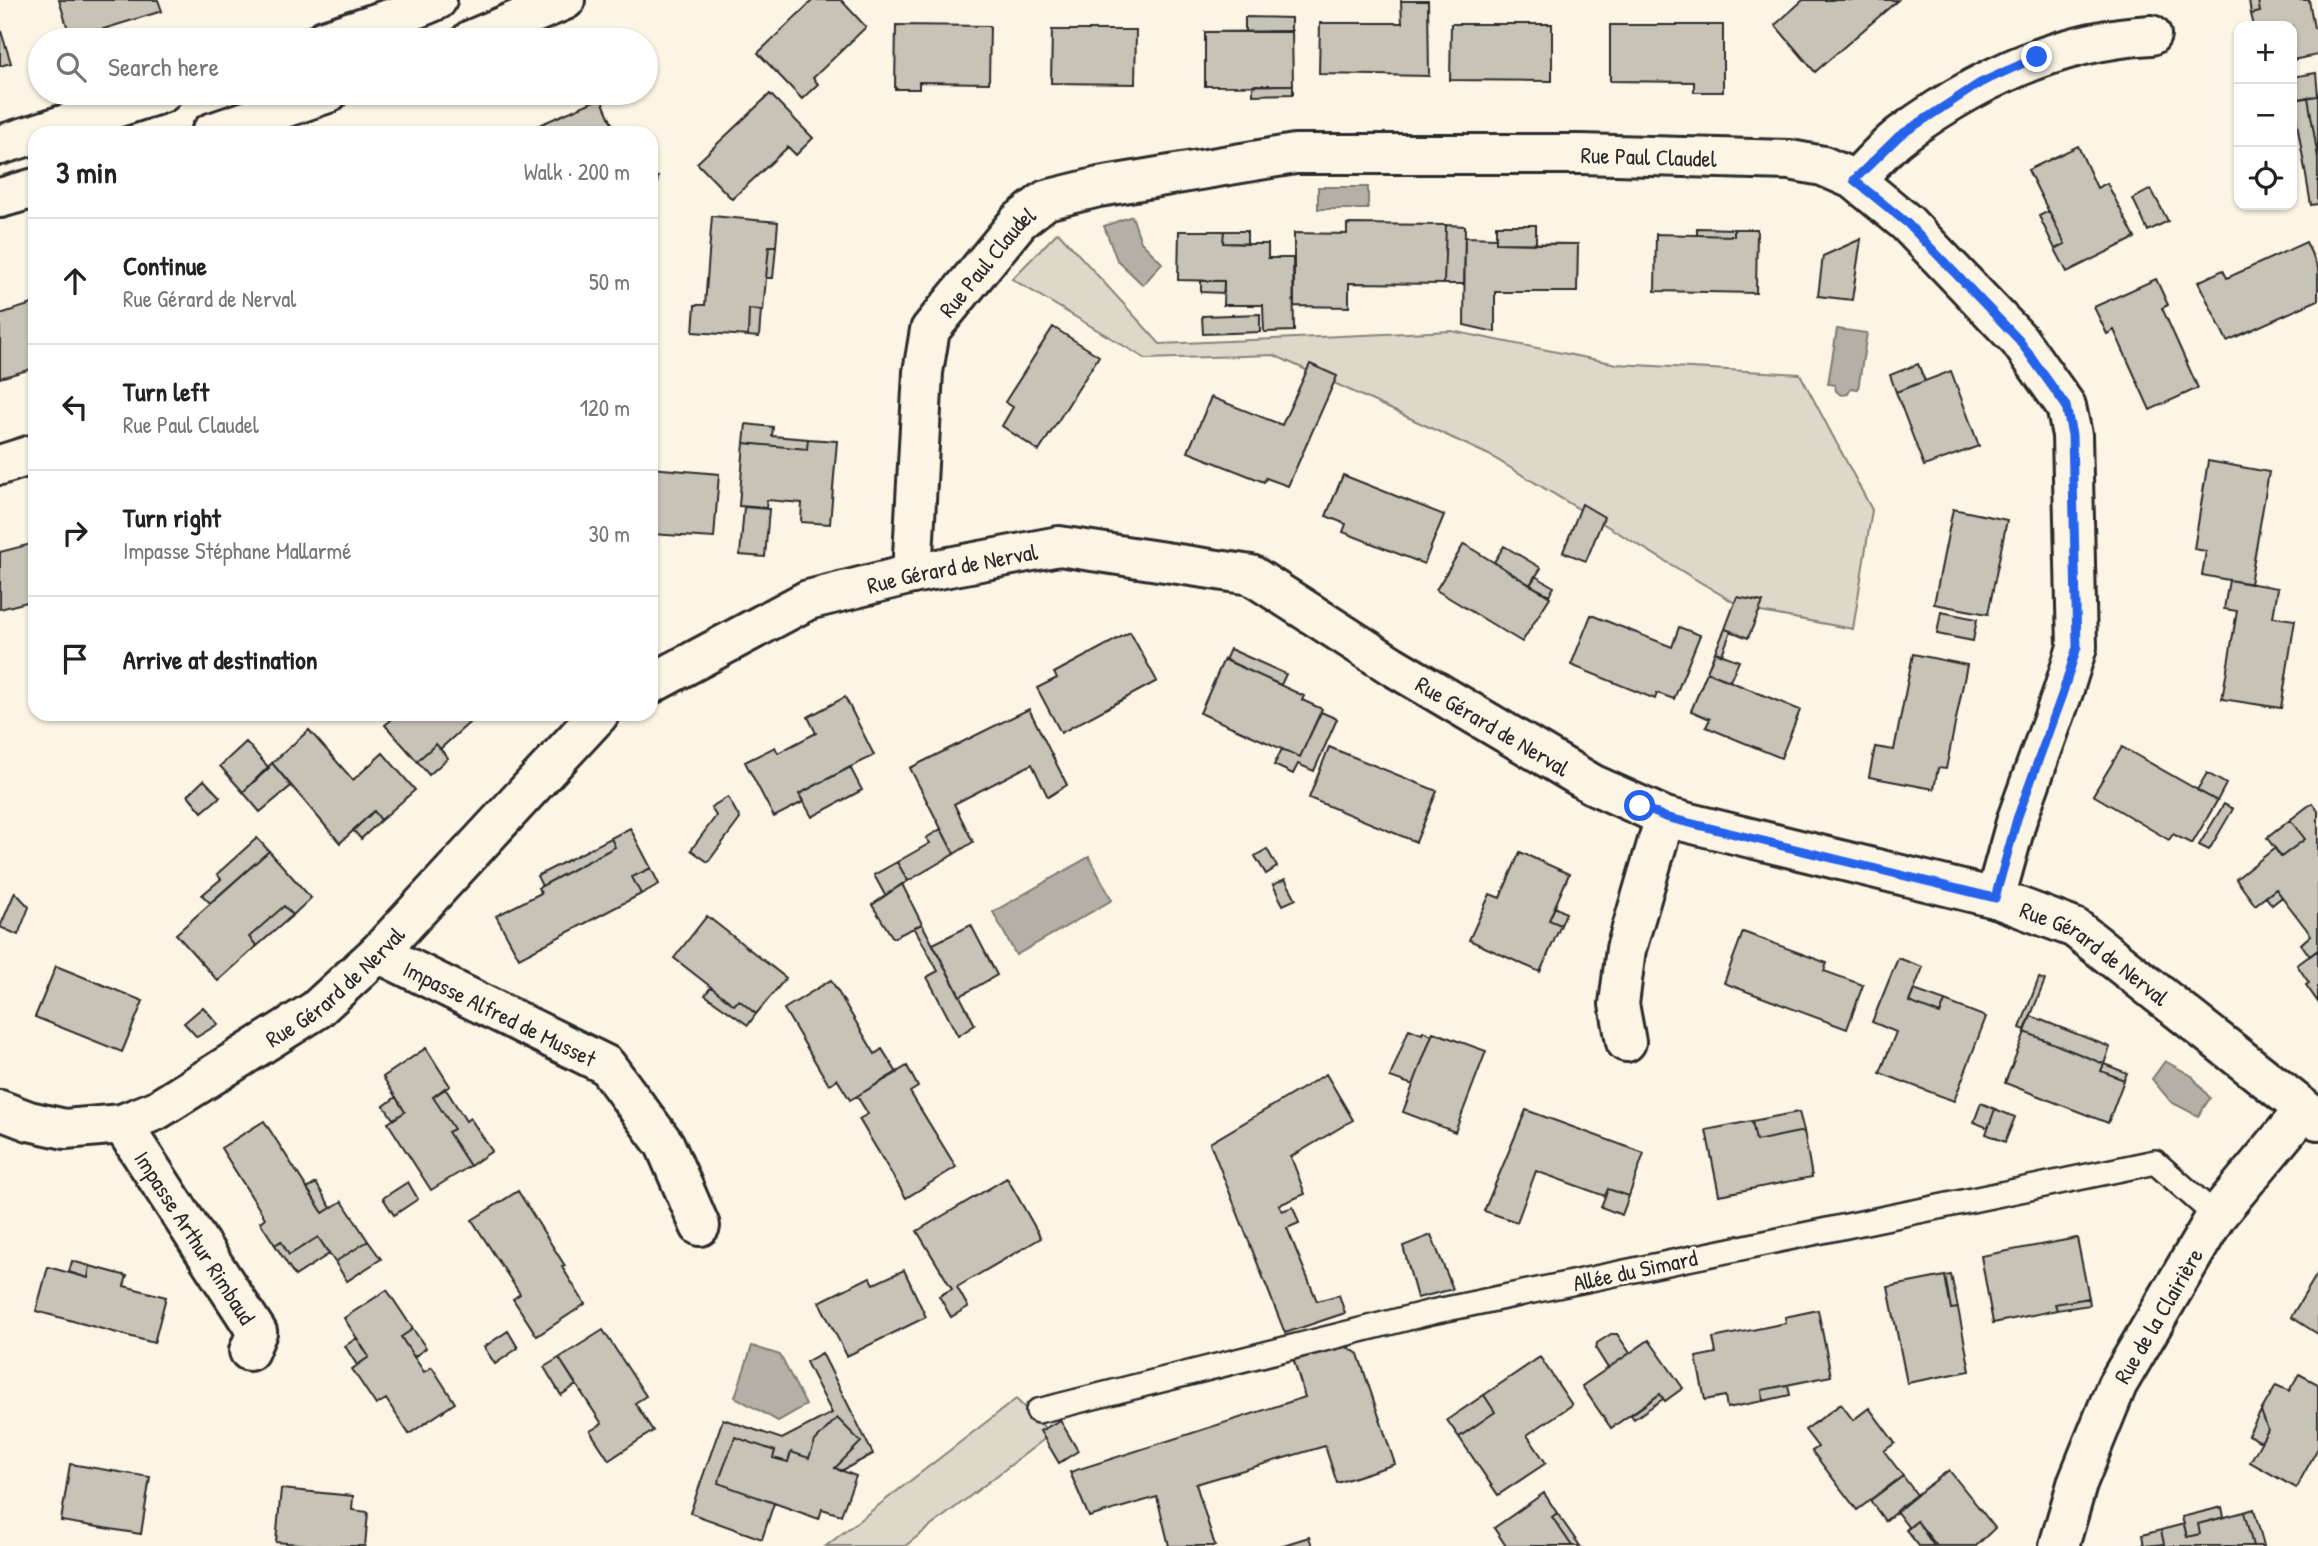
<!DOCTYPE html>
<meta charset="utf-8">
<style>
:root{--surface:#fff;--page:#f6f6f6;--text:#222;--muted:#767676;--line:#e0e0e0}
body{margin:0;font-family:"Patrick Hand",sans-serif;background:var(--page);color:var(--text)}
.controls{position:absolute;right:21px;top:21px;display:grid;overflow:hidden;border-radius:14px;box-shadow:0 2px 5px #0004}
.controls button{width:63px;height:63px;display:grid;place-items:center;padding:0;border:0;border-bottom:2px solid var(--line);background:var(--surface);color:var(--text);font:35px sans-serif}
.stop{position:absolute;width:21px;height:21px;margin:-16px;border:5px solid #2563eb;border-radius:50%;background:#fff}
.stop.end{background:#2563eb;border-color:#fff;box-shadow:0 2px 7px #0008}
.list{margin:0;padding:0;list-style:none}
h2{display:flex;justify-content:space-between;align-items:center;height:91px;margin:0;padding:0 28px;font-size:30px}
h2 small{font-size:23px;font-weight:400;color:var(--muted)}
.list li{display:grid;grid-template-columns:46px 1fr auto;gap:21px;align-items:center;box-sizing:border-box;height:126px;padding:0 28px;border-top:2px solid var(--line)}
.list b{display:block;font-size:26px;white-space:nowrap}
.list p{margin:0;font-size:23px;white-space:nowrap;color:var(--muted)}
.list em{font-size:23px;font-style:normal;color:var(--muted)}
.icon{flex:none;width:38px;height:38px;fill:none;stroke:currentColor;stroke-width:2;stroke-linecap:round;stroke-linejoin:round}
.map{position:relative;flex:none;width:2318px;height:1546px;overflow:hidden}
.search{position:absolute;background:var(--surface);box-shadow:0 2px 5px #0004;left:28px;top:28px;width:630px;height:77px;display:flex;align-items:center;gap:18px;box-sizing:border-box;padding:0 24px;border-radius:38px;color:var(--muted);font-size:26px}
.panel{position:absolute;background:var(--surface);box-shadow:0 2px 5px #0004;left:28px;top:126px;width:630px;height:595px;border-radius:21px}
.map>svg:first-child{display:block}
.green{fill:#ded8ca;stroke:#84827a;stroke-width:2}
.water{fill:#b4b0a5;stroke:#7d7b74;stroke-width:2}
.building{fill:#c8c3b7;stroke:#2b2b2b;stroke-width:2}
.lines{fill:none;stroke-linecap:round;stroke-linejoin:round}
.lane-casing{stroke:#2b2b2b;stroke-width:28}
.street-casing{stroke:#2b2b2b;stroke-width:44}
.secondary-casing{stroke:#2b2b2b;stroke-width:44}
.lane{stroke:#fcf5e5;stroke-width:23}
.street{stroke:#fcf5e5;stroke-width:38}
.secondary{stroke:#fcf5e5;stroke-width:38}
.route{stroke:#2563eb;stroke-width:9}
.labels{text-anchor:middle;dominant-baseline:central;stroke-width:6;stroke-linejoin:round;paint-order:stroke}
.street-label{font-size:23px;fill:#2b2b2b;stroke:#fcf5e5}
</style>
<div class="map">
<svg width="2318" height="1546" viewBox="0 0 2318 1546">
<rect width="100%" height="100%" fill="#fcf5e5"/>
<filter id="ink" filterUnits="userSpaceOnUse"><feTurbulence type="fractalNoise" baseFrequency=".0143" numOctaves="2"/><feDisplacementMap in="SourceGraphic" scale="14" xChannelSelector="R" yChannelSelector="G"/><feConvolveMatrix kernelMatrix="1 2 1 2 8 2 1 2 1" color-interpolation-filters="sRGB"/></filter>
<g filter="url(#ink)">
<!-- green -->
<path class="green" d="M1058,232L1160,344L1452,331L1617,364L1800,374L1872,510L1853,629L1745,609L1489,455L1274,355L1146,359L1012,279Z
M1016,1399L1051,1434L905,1546H826Z"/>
<!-- water -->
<path class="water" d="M1318,187H1368V209H1318Z
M1132,216L1141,242L1162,263L1143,285L1117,260L1104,226Z
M1837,329L1867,333L1858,389L1851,388L1848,394L1841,395L1836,391L1835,385L1828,384Z
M1089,857L1112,900L1016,955L993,912Z
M2165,1061L2192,1076L2210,1098L2198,1116L2171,1102L2152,1079Z
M752,1346L780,1355L806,1405L778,1421L735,1397Z"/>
<!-- building -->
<path class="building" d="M59,0H158L162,11L71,39Z
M813,0H841L866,27L813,78L818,84L802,99L758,53Z
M1803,0H1898L1815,72L1775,25Z
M2249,0H2258L2260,12L2251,14Z
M2258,0H2309L2314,28H2318V55L2292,60V26H2254L2251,14L2260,12Z
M1401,1H1428L1429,76L1319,74L1320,23H1402Z
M1245,17L1291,18V32H1245Z
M1451,24H1552V81L1450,80Z
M896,25L990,26L989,83L919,82V89H895Z
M1610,25H1723V92H1694V82L1610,81Z
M0,28L11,63L0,66Z
M1052,30H1136L1135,84L1051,83Z
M1292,31L1293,85L1205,86V32Z
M2316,73L2318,96L2293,100L2292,77Z
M1253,85H1293V94L1253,95Z
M770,94L813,138L796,155L788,147L732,199L697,163Z
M2318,96V158L2308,97Z
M2308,97L2318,158V204L2311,205L2293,100Z
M601,98L616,133H521Z
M2078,146L2097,188L2107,183L2135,238L2067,272L2055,249L2065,244L2028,170Z
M658,177L653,211V216L651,178Z
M2151,189L2168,221L2148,231L2133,199Z
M2049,211L2065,244L2055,249L2039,216Z
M712,216L778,222L776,246H769L763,311L749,309L748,336L693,332L695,305H705Z
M1347,224L1446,225L1444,284L1349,283V307L1294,306V233L1347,234Z
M1446,225L1465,226L1464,284H1444Z
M1496,225H1536V244L1496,243Z
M1697,228L1734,229V236L1697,235Z
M1734,229H1757L1756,293L1655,291L1656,234L1734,236Z
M1179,231H1224L1223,243L1268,244V258H1293L1294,331L1264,332L1263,305H1223L1224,281L1178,280Z
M1224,231H1247V244L1223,243Z
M1465,237L1496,238V243L1578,244L1577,292H1495V332L1464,325Z
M1861,239L1852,300L1818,296L1823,256Z
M2306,242L2318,268V300L2227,341L2198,282L2223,270L2227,278Z
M769,246H776L773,278H766Z
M2156,279L2168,305L2162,308L2198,388L2150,410L2114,330L2107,334L2094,307Z
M1201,281H1224V293L1201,292Z
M35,303V368L0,378V314Z
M749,309L761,310L759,337L748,336Z
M1260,314V332L1203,334L1202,316Z
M1053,327L1099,356L1039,451L1002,426L1013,407L1005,402Z
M1310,364L1337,376L1288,486L1266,478L1264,482L1188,452L1211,397L1282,425Z
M1918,364L1925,381L1896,392L1890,375Z
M1951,371L1979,446L1924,466L1896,392Z
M746,424L773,427L772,436L808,439L807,449L744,443Z
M808,439L837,441L830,524L801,522L802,503L767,500L766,508L739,506L744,443L807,449Z
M2208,461L2269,472L2250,584L2202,575L2206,551L2194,549Z
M651,468L719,474L714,538L651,534Z
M1343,475L1444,515L1424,564L1343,532L1346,524L1326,516Z
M1582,504L1604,517L1586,561L1563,552Z
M744,507L769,509L765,557L740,555Z
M1953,509L2007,520L1988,614L1934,604Z
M35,543V600L0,609V552Z
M1464,544L1550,597L1522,642L1436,590Z
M1504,546L1541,568L1530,585L1494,562Z
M1535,576L1554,587L1549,595L1530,585Z
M2229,580L2278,588L2273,617L2295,620L2281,708L2222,699L2237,611L2224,609Z
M1737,597L1763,602L1748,638L1725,629Z
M1941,612L1977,619L1973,641L1937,634Z
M1591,615L1672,647L1679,627L1700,635L1674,699L1657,693L1655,699L1571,665Z
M1725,629L1731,631L1722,654L1715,652Z
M1130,632L1157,681L1061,733L1037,688L1057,678L1054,673Z
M1230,649L1286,674L1281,685L1225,660Z
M1715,652L1739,661L1730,681L1707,672Z
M1913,654L1967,665L1946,769L1938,768L1934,789L1869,777L1875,747L1894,750Z
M1224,659L1304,696L1302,700L1322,709L1300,757L1200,713Z
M1707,672L1800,710L1781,758L1706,727L1710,719L1691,711Z
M845,697L874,755L799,794L803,802L774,817L745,762L775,747L778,753L816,733L808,717Z
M1029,709L1067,785L1048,797L1032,764L954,804L973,842L954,854L910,768Z
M1321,712L1337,719L1314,771L1298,764L1293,774L1274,765L1282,749L1300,757Z
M398,714H479L440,749L436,744L417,761L385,725Z
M309,730L353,780L383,753L415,790L381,820L374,811L340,843L272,763Z
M246,742L269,768L243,792L220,766Z
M436,744L448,758L429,775L417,761Z
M1329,747L1437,791L1416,842L1309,798Z
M2122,747L2217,801L2192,844L2173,834L2169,840L2093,795Z
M272,763L291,786L260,812L243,792Z
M850,767L862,790L812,817L799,794Z
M2207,773L2226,784L2217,801L2197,790Z
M204,780L220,797L202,812L188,795Z
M728,797L740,819L708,862L691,850L716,816L711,807Z
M2312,803L2318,811V950L2310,956L2301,944L2311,935L2276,889L2255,905L2236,879L2275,848L2281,857L2305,839L2290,820Z
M2224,804L2233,809L2209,850L2199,845Z
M374,811L381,820L361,839L353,830Z
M2290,820L2305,839L2281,857L2267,838Z
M630,828L651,868L632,877L641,894L519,958L496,916L541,893L538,888L615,847L611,838Z
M941,829L954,854L908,881L897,862L930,843L926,838Z
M257,838L269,851L210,903L202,895L221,879L217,874Z
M611,838L615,847L542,886L537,876Z
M1267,849L1277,867L1266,874L1255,856Z
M269,851L311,898L293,915L284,906L249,937L257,946L218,981L176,934Z
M1520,852L1569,874L1549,920L1561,925L1540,972L1469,940L1490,894L1500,898Z
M897,862L908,881L885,895L874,875Z
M651,868L659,884L641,894L632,877Z
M1285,879L1296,899L1283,905L1273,885Z
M902,884L922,924L893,938L872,905Z
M2276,889L2282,897L2272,905L2266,897Z
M15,892L29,907L18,935L0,927Z
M284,906L293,915L257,946L249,937Z
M1555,907L1566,913L1561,925L1549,920Z
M707,916L786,978L756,1014L739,1000L734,1005L674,958Z
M922,924L975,1025L958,1036L927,977L938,971L914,927Z
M971,925L997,975L960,996L933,944Z
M1743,932L1827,963L1824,971L1863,985L1847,1029L1724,983Z
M2318,950V1002L2306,985L2309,983L2297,965Z
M1898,958L1923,967L1909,1002L1940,1014L1945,1001L1986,1017L1954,1101L1880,1073L1896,1032L1872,1022Z
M56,966L143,1001L122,1052L35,1017Z
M2039,978L2045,980L2025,1030L2020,1028Z
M831,980L875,1054L882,1049L897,1073L850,1100L837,1079L829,1085L784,1009Z
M711,987L734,1005L739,1000L756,1014L748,1025L705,995Z
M1914,990L1945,1001L1940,1014L1909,1002Z
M203,1007L218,1024L197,1037L184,1023Z
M2031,1016L2110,1047L2104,1064L2025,1032Z
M1409,1029L1422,1034L1423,1031L1432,1035L1413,1085L1390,1077Z
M1433,1032L1486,1051L1455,1132L1403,1112Z
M2025,1032L2104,1064L2101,1071L2124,1080L2108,1123L2005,1083Z
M426,1048L450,1086L433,1097L454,1129L448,1132L470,1166L431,1190L388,1123L405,1112L383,1077Z
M2104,1064L2127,1073L2124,1080L2101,1071Z
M907,1066L918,1087L910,1092L956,1167L906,1198L859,1119L868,1114L857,1096Z
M1326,1074L1353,1120L1291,1157L1305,1194L1279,1205L1282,1211L1293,1207L1299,1223L1287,1228L1317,1301L1339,1295L1345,1313L1285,1333L1210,1143Z
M445,1088L466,1121L470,1118L492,1151L470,1166L448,1132L454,1129L433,1097Z
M396,1097L405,1112L393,1119L384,1106Z
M1981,1103L1995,1109L1988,1128L1974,1122Z
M1995,1109L2015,1117L2005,1142L1986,1134Z
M1526,1110L1644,1153L1629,1196L1608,1189L1605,1196L1536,1171L1517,1222L1484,1211Z
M1799,1112L1804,1131L1756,1141L1752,1121Z
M264,1121L323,1213L342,1201L368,1241L335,1262L318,1237L289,1255L281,1241L275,1245L260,1222L265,1218L221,1148Z
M1752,1121L1756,1141L1804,1131L1812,1177L1719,1195L1706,1130Z
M1007,1178L1041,1238L957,1287L968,1307L951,1317L939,1296L952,1289L917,1231Z
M408,1182L418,1199L394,1215L383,1198Z
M316,1183L331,1208L323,1213L307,1189Z
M1608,1189L1629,1196L1622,1215L1601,1207Z
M518,1191L565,1266L562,1267L585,1304L537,1336L513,1299L520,1294L472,1220Z
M1431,1235L1453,1289L1417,1298L1403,1246Z
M318,1237L329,1254L295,1276L275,1245L281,1241L289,1255Z
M2077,1238L2089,1298L2055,1304L2057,1310L1993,1323L1981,1256Z
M368,1241L381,1259L347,1281L335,1262Z
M72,1261L90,1266L88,1278L69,1272Z
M90,1266L127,1276L124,1286L166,1297L154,1343L36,1311L48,1267L88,1278Z
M904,1270L926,1317L847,1356L819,1302L870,1277L874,1284Z
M2317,1274L2318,1275V1334L2291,1317Z
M1951,1275L1958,1308L1951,1309L1945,1276Z
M1945,1276L1951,1309L1958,1308L1970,1371L1907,1383L1888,1287Z
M387,1290L413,1329L401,1337L424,1372L432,1367L455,1403L409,1434L386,1399L376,1405L352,1369L369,1357L344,1318Z
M2089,1298L2090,1305L2057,1310L2055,1304Z
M1818,1310L1831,1376L1762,1390L1763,1401L1727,1408L1725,1396L1705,1400L1696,1357L1716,1353L1713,1338L1786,1323L1785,1317Z
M413,1329L426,1348L414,1357L401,1337Z
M603,1330L646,1396L635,1403L653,1431L609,1460L590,1431L602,1424L559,1358Z
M508,1331L518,1348L495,1364L484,1347Z
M1611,1334H1617L1630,1353L1608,1368L1596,1349L1597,1343Z
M357,1338L369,1357L357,1365L345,1346Z
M1649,1340L1683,1388L1665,1401L1660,1394L1611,1428L1582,1386Z
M1337,1345L1349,1348L1358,1354L1395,1464L1337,1483L1325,1446L1196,1484L1215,1546H1169L1157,1497L1089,1517L1070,1472L1305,1397L1293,1358Z
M822,1353L873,1454L841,1471L835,1468L861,1442L837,1418L815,1441L809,1458L791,1452L788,1462L773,1458L775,1451L735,1437L718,1483L774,1503L762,1539L690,1513L723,1419L782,1439L832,1413L806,1362Z
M1540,1357L1572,1405L1527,1435L1546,1463L1498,1495L1459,1437L1495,1412L1484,1395Z
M559,1358L576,1385L561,1395L544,1367Z
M2299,1374L2318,1384V1448L2296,1488L2250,1462L2268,1430L2261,1411L2276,1385L2289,1391Z
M1788,1385L1790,1395L1763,1401L1762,1390Z
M1660,1394L1663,1399L1634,1419L1631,1415Z
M1484,1395L1495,1412L1459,1437L1447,1420Z
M1841,1404L1853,1420L1869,1408L1895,1443L1884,1451L1903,1476L1857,1510L1812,1451L1818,1447L1805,1430Z
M2261,1411L2268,1430L2261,1442L2248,1435Z
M837,1418L861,1442L835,1468L856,1476L841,1515L822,1509L819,1519L718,1483L735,1437L775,1451L773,1458L788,1462L791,1452L809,1458L815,1441Z
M1060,1420L1078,1451L1059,1463L1040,1431Z
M70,1464L150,1477L141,1534L61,1521Z
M1949,1470L1995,1528L1976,1546H1934L1917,1521L1909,1528L1896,1511Z
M1903,1476L1917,1495L1885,1521L1870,1500Z
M281,1489L353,1496L352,1510L368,1512L365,1546H321L276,1542Z
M1544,1493L1557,1513L1552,1517L1572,1546H1506L1494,1528Z
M2222,1507L2224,1517L2198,1524L2200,1534L2187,1537L2182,1517Z
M2254,1509L2264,1546H2253L2244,1512Z
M2244,1512L2253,1546H2155L2164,1544L2161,1530L2184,1524L2187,1537L2200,1534L2198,1524Z
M1557,1513L1580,1546H1572L1552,1517Z
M1917,1521L1936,1545L1934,1546H1919L1906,1530Z
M2161,1530L2164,1544L2144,1546L2142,1535Z
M1309,1537L1312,1546H1280Z"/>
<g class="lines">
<!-- lane casing -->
<g class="lane-casing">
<path id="lane" d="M1038,1411L1432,1312L2155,1162L2216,1216"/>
</g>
<!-- street casing -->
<g class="street-casing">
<g id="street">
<path d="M1855,180C1870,165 1884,148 1901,135C1975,80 2059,40 2151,35"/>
<path d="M0,465L35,454"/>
<path id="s1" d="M912,574L923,372L930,330L1019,221L1046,200L1099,187L1295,154H1581L1790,160L1823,166L1855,180L1907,223L2019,340L2066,406L2072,435L2077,647L2063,692L2017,819L1995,898"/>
<path id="s2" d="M651,684L808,600L912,574L1059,546L1251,575L1391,665L1592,784L1665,817L1995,898L2075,928L2318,1120"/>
<path id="s3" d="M378,953L606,1065L665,1145L700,1226"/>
<path d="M1626,1042L1619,1004L1626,949L1665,817"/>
<path id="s4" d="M0,1110L29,1121L65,1129L122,1124L157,1110L316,1010L378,953L599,714"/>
<path id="s5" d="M122,1124L257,1332L249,1351"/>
<path id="s6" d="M2059,1546L2078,1481L2117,1385L2216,1216L2304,1110"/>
</g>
</g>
<!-- secondary casing -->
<g class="secondary-casing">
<path id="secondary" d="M324,40L401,15L437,0
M471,40L565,0
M38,133L162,93
M211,133L328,93
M0,145L35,134
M0,198L35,188"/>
</g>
<!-- lane -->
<use href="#lane" class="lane"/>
<!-- street -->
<use href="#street" class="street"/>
<!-- secondary -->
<use href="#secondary" class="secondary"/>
</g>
</g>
<g class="lines" filter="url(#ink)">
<!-- route -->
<path class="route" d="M1640,806L1665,817L1995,898L2017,819L2063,692L2077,647L2072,435L2066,406L2019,340L1907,223L1854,180L1899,136L1980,83L2037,57"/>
</g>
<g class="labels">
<!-- street labels -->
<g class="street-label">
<text stroke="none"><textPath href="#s1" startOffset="1027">Rue Paul Claudel</textPath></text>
<text stroke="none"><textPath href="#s1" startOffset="334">Rue Paul Claudel</textPath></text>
<text stroke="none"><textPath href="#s2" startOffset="326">Rue Gérard de Nerval</textPath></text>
<text stroke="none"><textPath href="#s2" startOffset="914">Rue Gérard de Nerval</textPath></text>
<text stroke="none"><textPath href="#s2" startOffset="1564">Rue Gérard de Nerval</textPath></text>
<text stroke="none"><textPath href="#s4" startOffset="380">Rue Gérard de Nerval</textPath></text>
<text stroke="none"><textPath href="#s3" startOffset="136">Impasse Alfred de Musset</textPath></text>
<text stroke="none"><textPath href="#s5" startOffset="135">Impasse Arthur Rimbaud</textPath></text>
<text transform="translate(1635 1270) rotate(-12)">Allée du Simard</text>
<text stroke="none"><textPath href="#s6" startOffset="252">Rue de la Clairière</textPath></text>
</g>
</g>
</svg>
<div class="controls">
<button>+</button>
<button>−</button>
<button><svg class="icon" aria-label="locate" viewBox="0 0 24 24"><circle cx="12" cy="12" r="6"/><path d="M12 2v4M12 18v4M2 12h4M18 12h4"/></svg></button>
</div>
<div class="stop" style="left:1640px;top:806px"></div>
<div class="stop end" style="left:2037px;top:57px"></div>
<div class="search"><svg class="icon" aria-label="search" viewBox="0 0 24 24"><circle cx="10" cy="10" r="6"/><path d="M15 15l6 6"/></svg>Search here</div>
<section class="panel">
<h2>3 min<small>Walk · 200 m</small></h2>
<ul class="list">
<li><svg class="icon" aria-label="ahead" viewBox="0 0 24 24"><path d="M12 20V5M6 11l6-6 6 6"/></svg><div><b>Continue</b><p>Rue Gérard de Nerval</p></div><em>50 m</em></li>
<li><svg class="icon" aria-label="left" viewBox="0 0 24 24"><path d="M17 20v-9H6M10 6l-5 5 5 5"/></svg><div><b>Turn left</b><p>Rue Paul Claudel</p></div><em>120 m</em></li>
<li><svg class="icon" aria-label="right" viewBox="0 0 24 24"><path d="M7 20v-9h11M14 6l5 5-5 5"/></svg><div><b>Turn right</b><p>Impasse Stéphane Mallarmé</p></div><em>30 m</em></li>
<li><svg class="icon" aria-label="arrive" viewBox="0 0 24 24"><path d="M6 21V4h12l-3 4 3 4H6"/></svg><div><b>Arrive at destination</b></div></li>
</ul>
</section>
</div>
